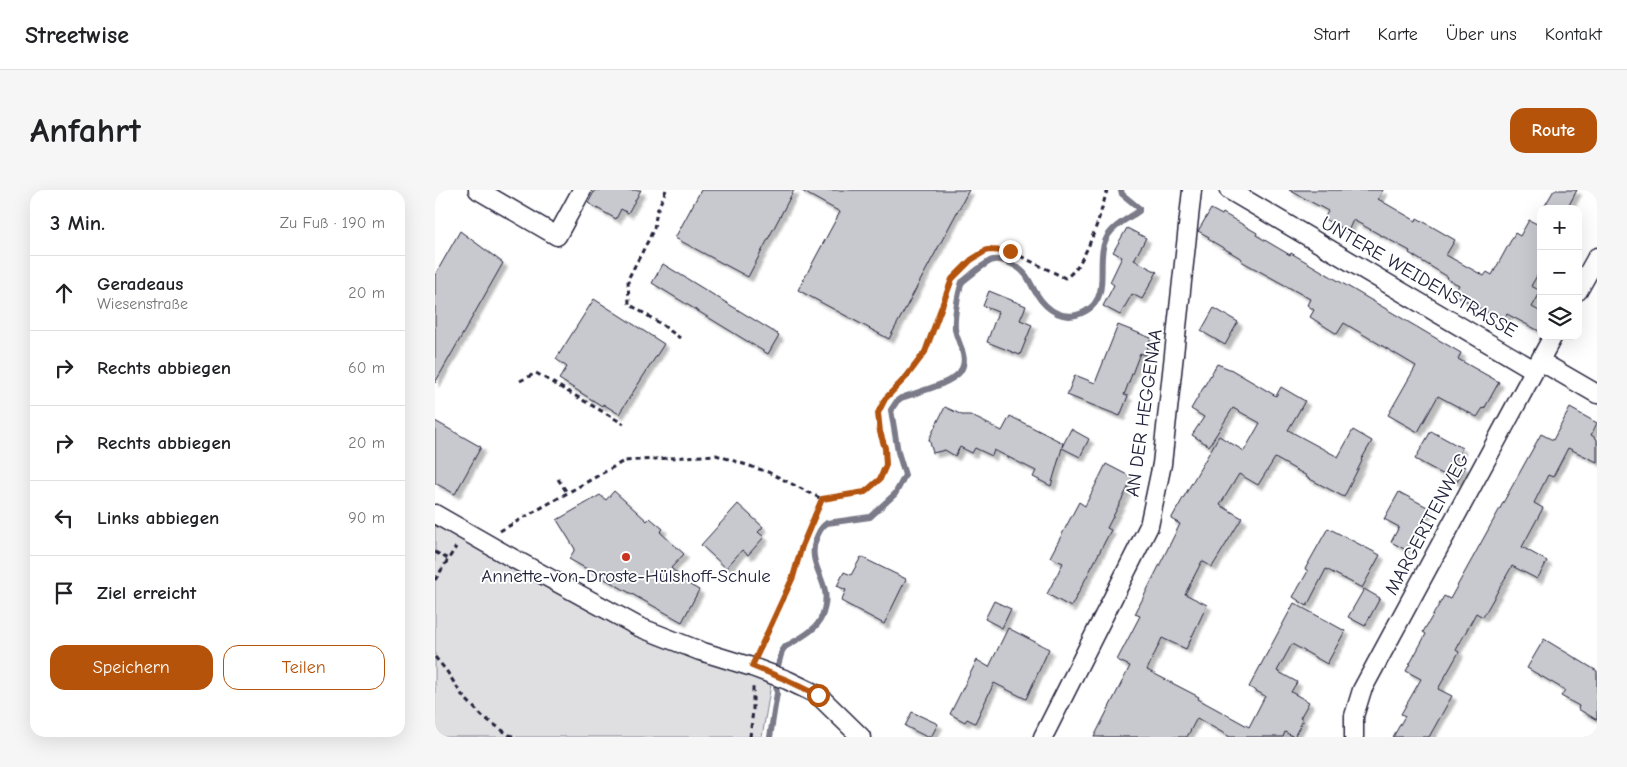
<!DOCTYPE html>
<html lang="de">
<meta charset="utf-8">
<style>
:root{--surface:#fff;--page:#f6f6f6;--text:#202124;--muted:#757577;--line:#e0e0e0;--accent:#b45309}
body{margin:0;font-family:"Comic Neue",sans-serif;background:var(--page);color:var(--text)}
.controls{position:absolute;right:15px;top:15px;display:grid;overflow:hidden;border-radius:10px;box-shadow:0 5px 20px #0002}
.controls button{width:45px;height:45px;display:grid;place-items:center;padding:0;border:0;border-bottom:1px solid var(--line);background:var(--surface);color:var(--text);font:25px sans-serif}
.stop{position:absolute;width:15px;height:15px;margin:-11px;border:4px solid #b45309;border-radius:50%;background:#fff}
.stop.end{background:#b45309;border-color:#fff;box-shadow:0 1px 5px #0008}
.list{margin:0;padding:0;list-style:none}
h2{display:flex;justify-content:space-between;align-items:center;height:65px;margin:0;padding:0 20px;font-size:21px}
h2 small{font-size:16px;font-weight:400;color:var(--muted)}
.list li{display:grid;grid-template-columns:32px 1fr auto;gap:15px;align-items:center;box-sizing:border-box;height:75px;padding:0 20px;border-top:1px solid var(--line)}
.list b{display:block;font-size:19px;white-space:nowrap}
.list p{margin:0;font-size:16px;white-space:nowrap;color:var(--muted)}
.list em{font-size:16px;font-style:normal;color:var(--muted)}
.actions{display:flex;gap:10px;padding:15px 20px}
.actions a{flex:1;padding:11px 0;border:1px solid var(--accent);border-radius:15px;text-align:center;font-size:18px;color:var(--accent)}
.actions .main{background:var(--accent);color:#fff}
.icon{flex:none;width:28px;height:28px;fill:none;stroke:currentColor;stroke-width:2;stroke-linecap:round;stroke-linejoin:round}
.map{position:relative;flex:none;width:1162px;height:547px;overflow:hidden;border-radius:15px}
header{display:flex;align-items:center;gap:30px;box-sizing:border-box;height:70px;padding:0 25px;background:var(--surface);border-bottom:1px solid var(--line)}
header strong{font-size:24px}
nav{display:flex;gap:28px;margin-inline-start:auto;font-size:18px}
.intro{display:flex;align-items:center;justify-content:space-between;box-sizing:border-box;height:120px;padding:0 30px}
h1{margin:0;font-size:35px}
.button{padding:12px 22px;border-radius:15px;background:var(--accent);color:#fff;font-size:18px;font-weight:700}
main{display:flex;gap:30px;padding:0 30px}
aside{flex:1;background:var(--surface);border-radius:15px;box-shadow:0 5px 20px #0002}
.map>svg:first-child{display:block}
.green{fill:#dfdfe2;stroke:#80808e}
.lines{fill:none;stroke-linecap:round;stroke-linejoin:round}
.stream{stroke:#7a7a88;stroke-width:6}
.building{fill:#c8c8cf;stroke:#22223b;filter:url(#shadow)}
.minor-casing{stroke:#22223b;stroke-width:21}
.path{stroke:#22223b;stroke-width:3;stroke-dasharray:5 4;stroke-linecap:butt}
.minor{stroke:#fff;stroke-width:18}
.route{stroke:#b45309;stroke-width:6}
.poi-dot{fill:#c8321e;stroke:#fff;stroke-width:2}
.labels{text-anchor:middle;dominant-baseline:central;stroke-width:4;stroke-linejoin:round;paint-order:stroke}
.street-label{font-size:19px;fill:#22223b;stroke:#fff}
.poi-label{font-size:19px;fill:#22223b;stroke:#fff}
</style>
<header>
<strong>Streetwise</strong>
<nav><a>Start</a><a>Karte</a><a>Über uns</a><a>Kontakt</a></nav>
</header>
<div class="intro"><h1>Anfahrt</h1><a class="button">Route</a></div>
<main>
<aside>
<h2>3 Min.<small>Zu Fuß · 190 m</small></h2>
<ul class="list">
<li><svg class="icon" aria-label="ahead" viewBox="0 0 24 24"><path d="M12 20V5M6 11l6-6 6 6"/></svg><div><b>Geradeaus</b><p>Wiesenstraße</p></div><em>20 m</em></li>
<li><svg class="icon" aria-label="right" viewBox="0 0 24 24"><path d="M7 20v-9h11M14 6l5 5-5 5"/></svg><div><b>Rechts abbiegen</b></div><em>60 m</em></li>
<li><svg class="icon" aria-label="right" viewBox="0 0 24 24"><path d="M7 20v-9h11M14 6l5 5-5 5"/></svg><div><b>Rechts abbiegen</b></div><em>20 m</em></li>
<li><svg class="icon" aria-label="left" viewBox="0 0 24 24"><path d="M17 20v-9H6M10 6l-5 5 5 5"/></svg><div><b>Links abbiegen</b></div><em>90 m</em></li>
<li><svg class="icon" aria-label="arrive" viewBox="0 0 24 24"><path d="M6 21V4h12l-3 4 3 4H6"/></svg><div><b>Ziel erreicht</b></div></li>
</ul>
<div class="actions"><a class="main">Speichern</a><a>Teilen</a></div>
</aside>
<div class="map">
<svg width="1162" height="547" viewBox="0 0 1162 547">
<defs>
<filter id="shadow"><feDropShadow dx="4.5" dy="4.5" stdDeviation="1" flood-color="#0004"/></filter>
</defs>
<rect width="100%" height="100%" fill="#fff"/>
<filter id="ink" filterUnits="userSpaceOnUse"><feTurbulence type="fractalNoise" baseFrequency=".02" numOctaves="2"/><feDisplacementMap in="SourceGraphic" scale="10" xChannelSelector="R" yChannelSelector="G"/><feConvolveMatrix kernelMatrix="1 2 1 2 8 2 1 2 1" color-interpolation-filters="sRGB"/></filter>
<g filter="url(#ink)">
<!-- green -->
<path class="green" d="M0,331L174,422L338,483L327,547H0Z"/>
<g class="lines">
<!-- stream -->
<path class="stream" d="M335,547L342,503L340,487L347,461L350,457C360,451 372,445 380,437C389,428 393,409 389,397C384,380 374,367 381,349C384,342 386,337 392,333L435,327L460,304L465,295L470,285L463,262L456,220L462,211L466,208C482,202 513,195 524,183C536,169 522,153 520,139C519,127 523,103 527,92C534,87 550,72 558,70C567,68 583,76 589,83C594,88 597,97 601,103C612,121 630,133 651,121C679,105 657,67 674,44C681,34 694,28 704,21V18L687,4L686,0"/>
</g>
<!-- building -->
<path class="building" d="M160,0H206L193,23L186,19L181,29L153,13Z
M266,0H359L313,87L240,48Z
M365,0H534L454,149L363,100L405,22Z
M854,0H948L943,9L981,31L982,28L1020,50L1011,65L1049,86L1052,82L1057,85L1080,43L1085,46L1094,30L1106,36V79L1096,96L1106,101L1097,117L1106,122V142L1072,124L1068,131L1019,104L1024,95L1012,89L1013,87L974,63L975,61L918,30L913,41L906,38L889,29L893,21Z
M1119,0H1142L1132,19H1108Z
M776,19L787,25L788,23L822,43L821,45L855,65L856,63L1026,163L1023,169L1064,192L1049,219L1048,218L1042,227L1003,206L983,242L953,225L981,176L909,133L902,144L875,127L879,120L872,115L875,109L806,71L807,69L773,49L774,47L763,41Z
M692,38L711,48L699,70L722,82L707,109L697,104L685,125L668,116L679,95L675,92L687,67L678,62Z
M25,41L68,73L0,193V85Z
M228,74L344,145L333,164L217,93Z
M554,101L591,116L585,130L597,135L585,165L552,152L563,122L548,116Z
M159,109L229,154L184,224L168,214L167,216L124,189L132,177L121,169Z
M779,118L803,132L790,155L766,141Z
M683,135L716,148L710,165L705,163L689,205L693,206L685,226L632,205L640,185L660,193Z
M782,174L797,180L841,206L846,197L870,211L853,240L903,267L918,240L937,251L926,270L927,271L909,307L871,287L872,286L840,268L823,295L804,284L785,315L807,328L777,377L767,371L750,404L772,415L751,459L727,448L712,480L764,507L763,509L814,537L830,506L814,497L859,413L910,441L892,474L857,454L842,481L862,492L856,502L874,512L865,528L868,530L859,547L850,542L848,547H795L762,528L752,547H659L695,476L682,470L705,426L700,424L745,334L736,329L784,246L809,261L825,233L798,218L774,256L757,245L769,227L756,219Z
M510,217L527,225H535L567,241L575,226L628,253L627,257L636,239L654,249L645,267L627,258L616,296L598,287L601,281L559,260L557,266L540,258L537,263L525,257L520,266L510,260L498,263L494,249Z
M1135,218L1162,233L1156,245L1162,249V272L1133,258L1118,287L1113,285L1099,313L1108,318L1087,357L1112,371L1107,381L1102,389L1077,376L1048,427L1041,423L1021,460L1024,462L1003,499L1017,506L994,547H958L970,526L966,524L986,489L971,481L991,444L988,442L1009,406L1015,409L1106,244L1118,250Z
M0,231L46,257L20,304L0,293Z
M996,241L1027,258L1019,272L1030,277L1022,292L980,269Z
M671,274L698,288L672,338L676,340L636,417L612,404L628,373L615,367L644,312L650,316Z
M179,301L212,331L215,328L228,339L225,342L249,364L236,378L255,395L264,400L247,432L134,369L140,359L122,330L165,305L171,310Z
M964,302L994,318L971,360L956,352L964,337L949,329Z
M303,314L328,337L323,342L329,347L313,365L307,360L291,378L266,355Z
M893,338L945,365L927,398L891,379L872,416L858,407L873,381L870,379Z
M426,367L471,389L449,434L406,411L411,400L402,396L409,382L416,385Z
M929,399L945,408L930,436L913,427Z
M559,411L576,419L567,438L550,429Z
M573,438L614,459L591,509L559,493L540,533L532,529L530,532L515,524L542,470L554,477Z
M1109,449L1162,481V530L1143,519L1144,516L1126,506L1130,500L1092,478Z
M477,522L503,534L496,547H492L470,536Z"/>
<g class="lines">
<!-- minor casing -->
<g class="minor-casing">
<path id="minor" d="M43,0L122,46L147,0
M794,0L1099,180
M1143,101L1162,67
M1105,171L1162,204
M0,324L70,364L204,437L265,461L317,477L352,490L383,505L426,547
M608,547L714,336L727,274L757,0
M919,547V526L927,500L1118,146"/>
</g>
<!-- path -->
<path class="path" d="M231,0L222,21L219,38L213,51L193,89L194,114L226,134L245,148
M85,191L101,183L189,234
M123,289L133,304
M65,341L189,271L281,265L333,282L387,309
M0,362L13,369
M0,390L21,357
M325,460L358,387L367,356L387,309L429,302L445,289L451,275L450,258L445,242L443,223L450,209L472,186L490,162L517,89L536,70L552,60L575,61L630,88C651,77 666,23 672,0
M0,467L11,480L27,505L47,526L74,545L81,547
M315,547L318,520V497"/>
<!-- minor -->
<use href="#minor" class="minor"/>
</g>
</g>
<g class="lines" filter="url(#ink)">
<!-- route -->
<path class="route" d="M383,505L352,490L317,476L358,387L367,356L387,309L430,302L445,289L451,275L450,258L445,242L443,223L450,209L472,186L490,162L517,89L536,70L552,60L575,61"/>
</g>
<!-- markers -->
<circle class="poi-dot" cx="191" cy="367" r="5"/>
<g class="labels">
<!-- street labels -->
<g class="street-label">
<text transform="translate(984 87) rotate(30)">UNTERE WEIDENSTRASSE</text>
<text transform="translate(709 223) rotate(-82)">AN DER HEGGENAA</text>
<text transform="translate(992 334) rotate(-62)">MARGERITENWEG</text>
</g>
<!-- poi labels -->
<g class="poi-label">
<text x="191" y="386">Annette-von-Droste-Hülshoff-Schule</text>
</g>
</g>
</svg>
<div class="controls">
<button>+</button>
<button>−</button>
<button><svg class="icon" aria-label="layers" viewBox="0 0 24 24"><path d="M12 4l9 5-9 5-9-5zM3 14l9 5 9-5"/></svg></button>
</div>
<div class="stop" style="left:383px;top:505px"></div>
<div class="stop end" style="left:575px;top:61px"></div>
</div>
</main>
